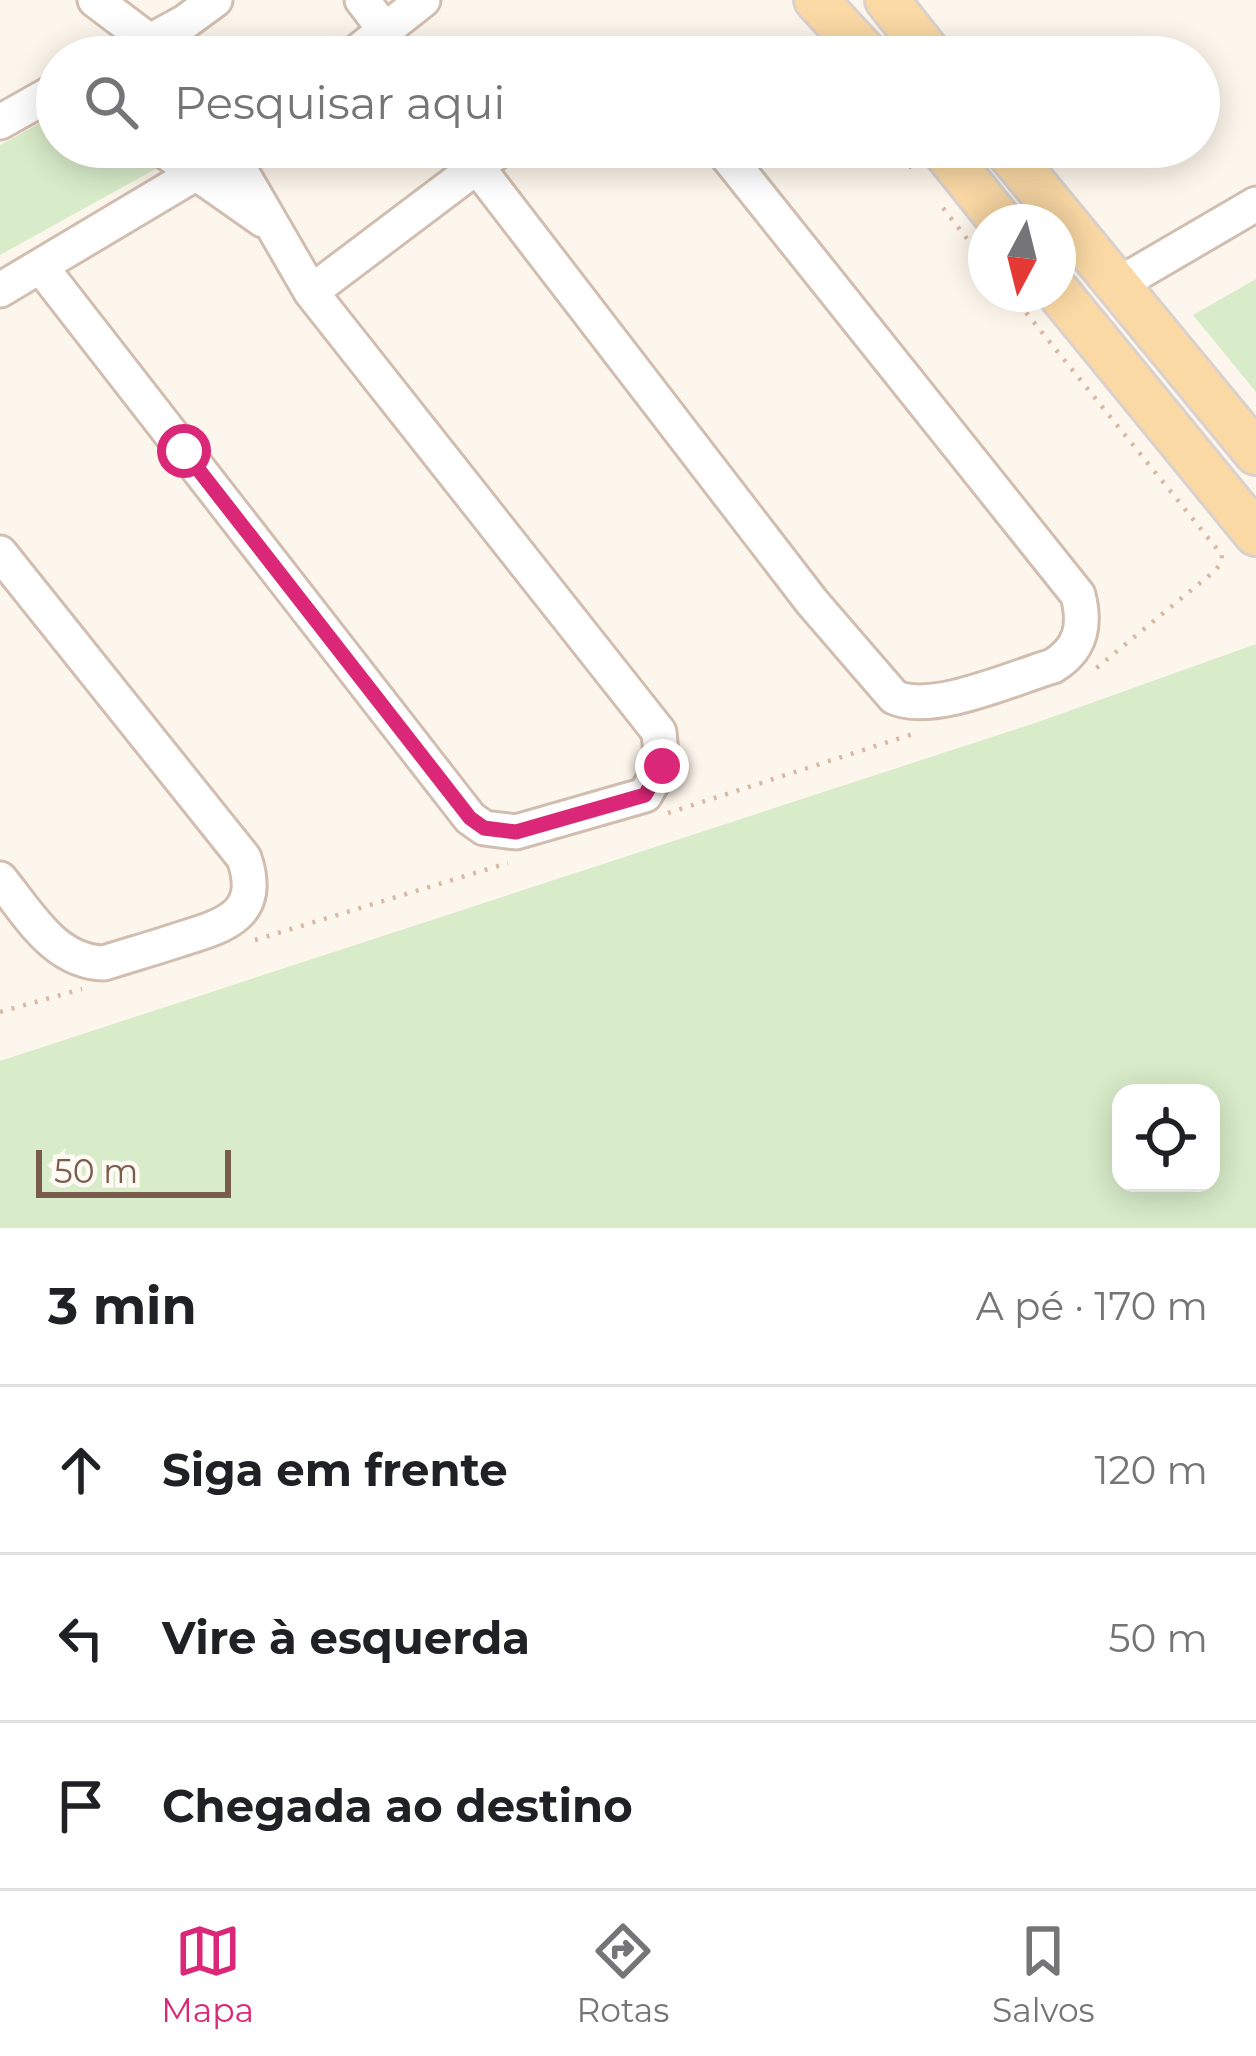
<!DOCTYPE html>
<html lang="pt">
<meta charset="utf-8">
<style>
:root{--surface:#fff;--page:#f2f2f2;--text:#202124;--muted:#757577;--line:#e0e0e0;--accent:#db2777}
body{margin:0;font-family:Montserrat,sans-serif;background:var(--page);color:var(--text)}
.controls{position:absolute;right:36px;bottom:36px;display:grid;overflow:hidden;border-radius:24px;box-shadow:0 6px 30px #0003}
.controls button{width:108px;height:108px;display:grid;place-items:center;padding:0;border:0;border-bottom:3px solid var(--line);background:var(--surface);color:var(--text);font:60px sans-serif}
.compass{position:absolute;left:968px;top:204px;width:108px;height:108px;border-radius:50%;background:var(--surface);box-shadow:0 6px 30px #0003;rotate:187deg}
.scale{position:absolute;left:36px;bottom:30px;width:195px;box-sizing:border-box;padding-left:12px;border:6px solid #7a5c4d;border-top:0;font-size:33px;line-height:42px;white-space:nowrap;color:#7a5c4d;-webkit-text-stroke:9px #fffaf3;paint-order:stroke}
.stop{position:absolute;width:36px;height:36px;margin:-27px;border:9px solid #db2777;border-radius:50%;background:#fff}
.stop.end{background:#db2777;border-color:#fff;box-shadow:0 3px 12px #0008}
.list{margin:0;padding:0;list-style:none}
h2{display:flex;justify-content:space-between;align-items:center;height:156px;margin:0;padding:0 48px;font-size:51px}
h2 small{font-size:39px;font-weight:400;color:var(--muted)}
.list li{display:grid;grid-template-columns:78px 1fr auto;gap:36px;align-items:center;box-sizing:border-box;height:168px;padding:0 48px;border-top:3px solid var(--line)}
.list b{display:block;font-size:45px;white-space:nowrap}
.list em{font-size:39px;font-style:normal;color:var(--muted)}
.icon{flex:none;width:66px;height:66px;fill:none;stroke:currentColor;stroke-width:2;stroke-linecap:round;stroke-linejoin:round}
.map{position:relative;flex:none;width:1256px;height:1228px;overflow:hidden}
.search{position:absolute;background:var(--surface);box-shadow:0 6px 30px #0003;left:36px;right:36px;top:36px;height:132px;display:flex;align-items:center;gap:30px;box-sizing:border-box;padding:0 42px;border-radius:66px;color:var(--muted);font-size:45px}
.sheet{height:660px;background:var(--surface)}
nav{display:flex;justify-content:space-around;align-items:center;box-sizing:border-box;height:168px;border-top:3px solid var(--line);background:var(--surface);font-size:33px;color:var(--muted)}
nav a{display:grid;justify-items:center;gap:6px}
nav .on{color:var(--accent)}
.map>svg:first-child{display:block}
.green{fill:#d8ecc9;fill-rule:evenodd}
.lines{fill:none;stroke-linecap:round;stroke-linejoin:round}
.minor-casing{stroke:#d1beb0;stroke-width:39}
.major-casing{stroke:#dad1cd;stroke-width:48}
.path{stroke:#d9b8a5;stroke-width:4.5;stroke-dasharray:3 9;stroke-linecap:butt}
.minor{stroke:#fff;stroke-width:33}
.major{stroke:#fbd9a5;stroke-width:42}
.route{stroke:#db2777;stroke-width:15}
</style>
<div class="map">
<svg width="1256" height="1228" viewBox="0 0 1256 1228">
<rect width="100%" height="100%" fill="#fdf6ec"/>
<!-- green -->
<path class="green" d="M57,114V147H125L159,167L0,255V145Z
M1256,279V392L1193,315Z
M1256,644V1228H0V1061L1041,721ZM1211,1093V1183H1121V1093Z"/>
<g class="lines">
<!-- minor casing -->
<g class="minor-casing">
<path id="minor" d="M95,0L164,52
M362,0L385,30
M121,57L185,22L215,0
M351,57L423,0
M622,57H626
M0,122L57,90
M159,147L263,220
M478,168L812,602L894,697C932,715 1012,678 1053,666C1081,649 1086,626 1078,595L720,147
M41,267L470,818L484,828L516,832L645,795L662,766L659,732L311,292L227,147
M1119,284L1256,204
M0,290L240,147
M311,292L503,147
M0,553L244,858C264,916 223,926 178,940C154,948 129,955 104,963C54,962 29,914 0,879"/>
</g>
<!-- major casing -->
<g class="major-casing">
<path id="major" d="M816,0L869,57
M887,0L932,57
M941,147L1001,222
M1004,147L1256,453
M1058,292L1256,534"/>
</g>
<!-- path -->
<path class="path" d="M895,147L914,171
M943,208L986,263
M1011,294L1222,555L1221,564L1211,574L1094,670
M668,813L919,732
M255,940L508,863
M0,1012L82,989"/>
<!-- minor -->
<use href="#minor" class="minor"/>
<!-- major -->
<use href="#major" class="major"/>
</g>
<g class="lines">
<!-- route -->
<path class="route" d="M184,451L470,818L484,828L516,832L645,795L662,766"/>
</g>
</svg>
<div class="controls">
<button><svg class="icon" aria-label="locate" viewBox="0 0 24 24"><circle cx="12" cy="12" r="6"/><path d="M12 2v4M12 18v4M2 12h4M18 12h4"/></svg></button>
</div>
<svg class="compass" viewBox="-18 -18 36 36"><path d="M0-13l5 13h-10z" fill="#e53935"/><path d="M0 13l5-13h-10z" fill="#757577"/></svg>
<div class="scale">50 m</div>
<div class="stop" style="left:184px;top:451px"></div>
<div class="stop end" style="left:662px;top:766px"></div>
<div class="search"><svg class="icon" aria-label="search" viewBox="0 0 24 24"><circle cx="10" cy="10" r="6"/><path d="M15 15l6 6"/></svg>Pesquisar aqui</div>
</div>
<section class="sheet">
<h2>3 min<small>A pé · 170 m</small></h2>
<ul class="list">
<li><svg class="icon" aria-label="ahead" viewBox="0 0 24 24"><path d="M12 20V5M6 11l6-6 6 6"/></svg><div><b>Siga em frente</b></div><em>120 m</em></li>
<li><svg class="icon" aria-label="left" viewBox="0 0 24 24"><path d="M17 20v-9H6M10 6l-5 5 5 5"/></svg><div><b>Vire à esquerda</b></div><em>50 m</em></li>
<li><svg class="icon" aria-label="arrive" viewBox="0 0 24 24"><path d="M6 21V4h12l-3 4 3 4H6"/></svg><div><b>Chegada ao destino</b></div></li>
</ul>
</section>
<nav>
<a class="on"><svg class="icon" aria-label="map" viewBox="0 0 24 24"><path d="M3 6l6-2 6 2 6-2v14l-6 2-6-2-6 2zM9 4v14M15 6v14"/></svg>Mapa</a>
<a><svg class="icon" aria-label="directions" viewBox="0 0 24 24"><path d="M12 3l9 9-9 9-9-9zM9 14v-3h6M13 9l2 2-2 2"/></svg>Rotas</a>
<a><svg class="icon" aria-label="saved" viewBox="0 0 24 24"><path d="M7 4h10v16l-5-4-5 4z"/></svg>Salvos</a>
</nav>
